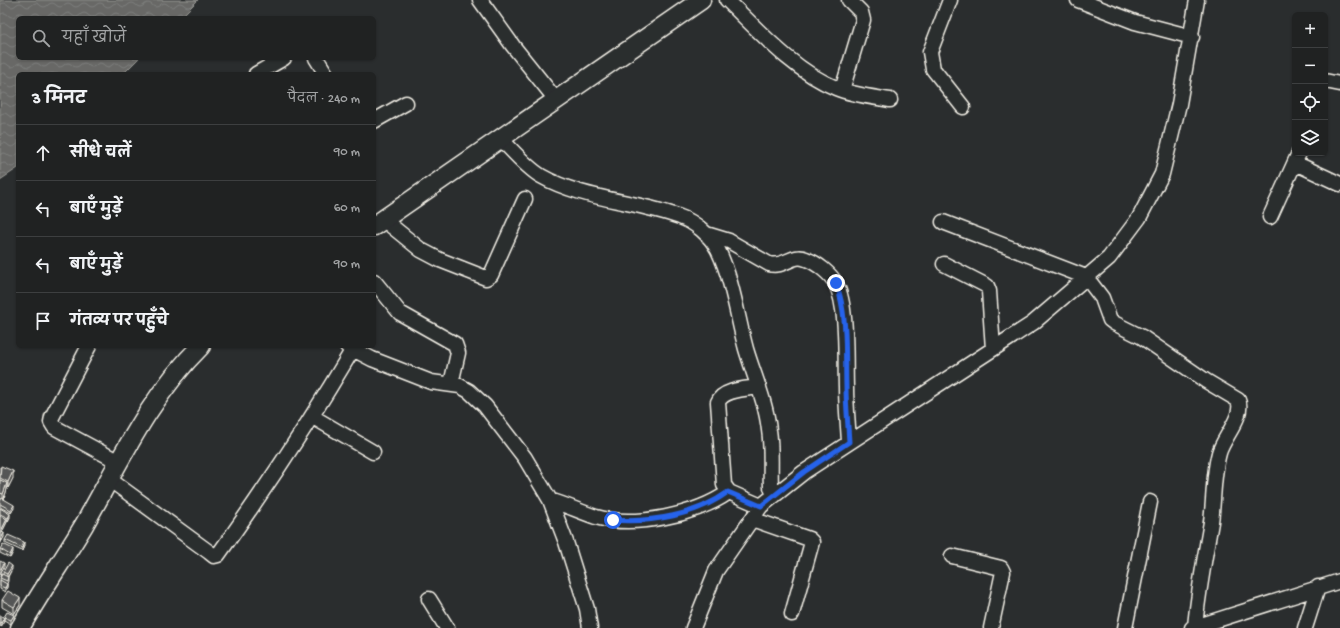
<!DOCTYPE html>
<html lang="hi">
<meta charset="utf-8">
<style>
:root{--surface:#202222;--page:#2d2f2f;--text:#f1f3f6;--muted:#a2a4a5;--line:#3d3f40}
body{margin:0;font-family:"Gochi Hand","Playpen Sans Deva",sans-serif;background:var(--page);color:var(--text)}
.controls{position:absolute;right:12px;top:12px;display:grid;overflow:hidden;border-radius:6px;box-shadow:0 1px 3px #0004}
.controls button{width:36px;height:36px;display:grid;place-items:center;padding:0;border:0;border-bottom:1px solid var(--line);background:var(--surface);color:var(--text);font:20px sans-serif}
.stop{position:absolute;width:12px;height:12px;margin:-9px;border:3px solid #2563eb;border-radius:50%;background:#fff}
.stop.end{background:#2563eb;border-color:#fff;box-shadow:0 1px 4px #0008}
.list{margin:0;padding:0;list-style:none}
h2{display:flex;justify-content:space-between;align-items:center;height:52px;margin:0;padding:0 16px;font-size:17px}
h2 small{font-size:13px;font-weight:400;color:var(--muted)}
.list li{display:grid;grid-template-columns:26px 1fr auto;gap:12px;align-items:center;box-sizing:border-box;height:56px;padding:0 16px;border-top:1px solid var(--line)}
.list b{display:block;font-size:15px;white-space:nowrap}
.list em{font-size:13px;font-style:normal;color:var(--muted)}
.icon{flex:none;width:22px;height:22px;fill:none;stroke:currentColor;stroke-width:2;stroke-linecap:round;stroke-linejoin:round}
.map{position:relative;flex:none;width:1340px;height:628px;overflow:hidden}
.search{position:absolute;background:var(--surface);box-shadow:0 1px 3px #0004;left:16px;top:16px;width:360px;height:44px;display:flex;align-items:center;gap:10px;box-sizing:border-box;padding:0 14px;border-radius:6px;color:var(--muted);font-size:15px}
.panel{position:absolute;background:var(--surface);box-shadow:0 1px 3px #0004;left:16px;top:72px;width:360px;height:276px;border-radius:6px}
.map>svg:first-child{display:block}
.water{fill:url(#water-waves);stroke:#9f9f9a}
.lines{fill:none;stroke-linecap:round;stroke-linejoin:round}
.minor-casing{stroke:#f4f1e8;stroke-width:17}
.major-casing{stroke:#f4f1e8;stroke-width:21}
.minor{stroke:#2a2d2e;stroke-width:14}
.major{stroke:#2a2d2e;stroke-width:18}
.wall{fill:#494b4a;stroke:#f4f1e8}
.shaded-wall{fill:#3c3d3c;stroke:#f4f1e8}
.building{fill:#555756;stroke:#f4f1e8}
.route{stroke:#2563eb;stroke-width:5}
</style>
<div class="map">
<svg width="1340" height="628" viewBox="0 0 1340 628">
<defs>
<pattern id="water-waves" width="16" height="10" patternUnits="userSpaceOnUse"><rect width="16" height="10" fill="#676866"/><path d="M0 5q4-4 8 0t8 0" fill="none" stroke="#7d7e7c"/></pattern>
</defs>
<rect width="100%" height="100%" fill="#2a2d2e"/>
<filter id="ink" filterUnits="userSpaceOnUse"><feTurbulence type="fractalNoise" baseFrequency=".025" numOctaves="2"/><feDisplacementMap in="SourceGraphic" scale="8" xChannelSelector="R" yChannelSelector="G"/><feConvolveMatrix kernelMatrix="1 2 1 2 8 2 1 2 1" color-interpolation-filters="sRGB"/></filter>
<g filter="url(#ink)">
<!-- water -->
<path class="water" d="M0,0H198L180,18H18V58H139L123,74H18V168L0,180Z"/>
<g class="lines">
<!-- minor casing -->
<g class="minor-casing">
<path id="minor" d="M480,0L513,46L557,101
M727,0C758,30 795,72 836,88C853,95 872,97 890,100
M950,0L930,52L933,69L963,107
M1078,0L1135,22L1192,37
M316,58L326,74
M256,74L284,58
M1325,81L1340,84
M842,90L863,20L861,12L849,0
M374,121L406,103
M501,139C513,151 526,167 541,176C581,199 636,201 680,217C695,222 710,235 718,250C733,281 737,316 746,349C754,376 766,402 769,430C772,449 770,468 771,487L774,496
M1295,163L1340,184
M1270,217L1299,153
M384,220L421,250L440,260L486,278L491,275L525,199
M943,222L1086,277L1102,298L1110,320L1114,323L1142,337L1206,381L1238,400C1245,415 1223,438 1219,453C1213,475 1214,499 1211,522C1205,557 1198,592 1195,627
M706,234L729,241L769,264C785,268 792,253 806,259C817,263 831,274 836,284C848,307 845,360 846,387C846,405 848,424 849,442
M944,264L987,286L989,291L993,349
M374,281L400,313L455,344L458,353L451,384
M89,346L52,417L51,422L54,427L119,462
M347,346L372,359L431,382L460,386L469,391L485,406L525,458L550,500L566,542L587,609L590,628
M759,387C747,389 723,389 718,402L724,485L729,492L761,506
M313,417L373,452
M109,479L209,552L214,556L218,555C266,488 311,420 353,349
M550,500C566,505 581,512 596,517C635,528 696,515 729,492
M752,519L809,539L812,542L792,614
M952,556L1001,568L1003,572L991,628
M429,599L447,628
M693,628L716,571L761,506L804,472L1033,323L1109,258L1139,218L1162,174L1179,104L1197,0
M1125,628L1150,502
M1192,628L1340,581
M1305,628L1318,587"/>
</g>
<!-- major casing -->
<g class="major-casing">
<path id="major" d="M374,226L701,0
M20,628C40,593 63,560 84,525C119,463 150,396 201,346"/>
</g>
<!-- minor -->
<use href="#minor" class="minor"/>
<!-- major -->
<use href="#major" class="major"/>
</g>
<!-- wall -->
<path class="wall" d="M0,467L13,478L8,488H7V489L4,499L14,508L11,513L0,507L1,500H0Z
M0,508L10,517L8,521H7V522L2,532L4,537L0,544Z
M5,540L24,546L22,551L5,543Z
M0,549L13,552L10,558L0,553Z
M12,569L8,577V581L7,584V587L5,592L0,589V578L3,575V572Z
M2,600L20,605L14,614L2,607Z
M0,615L4,618V617L14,619L11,624L4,620V621L1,627L0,626Z"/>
<!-- shaded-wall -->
<path class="shaded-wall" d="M13,471V478L8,488V482Z
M7,483V489L3,501V494Z
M14,505V508L11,513V510Z
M10,514V517L8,521V518Z
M7,519V522L1,534V531Z
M4,533V537L0,544V541Z
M24,542V546L22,551V548Z
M13,549V552L10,558V555Z
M4,563V567L1,572V575L0,577L1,569Z
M12,566V569L7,578V574Z
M7,584V587L5,592V588Z
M20,598V605L14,614V607Z
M14,615V619L11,624V620Z
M4,618V621L1,627V623Z"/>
<!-- building -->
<path class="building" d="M1,466L13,471L8,482L0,478Z
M0,480L7,483L3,494L0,493Z
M2,498L14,505L11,510L0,504V501Z
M0,508L10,514L8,518L0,514Z
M0,516L7,519L1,531L0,530Z
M1,532L4,533L0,541V534Z
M8,535L24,542L22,548L5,540Z
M3,544L13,549L10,555L0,549Z
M0,561L4,563L1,569H0Z
M8,563L12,566L7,574L3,572Z
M2,574L8,577L7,581L0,578Z
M0,580L7,584L5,588L0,586Z
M8,591L20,598L14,607L2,600Z
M7,612L14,615L11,620L4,617Z
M0,615L4,618L1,623H0Z"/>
</g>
<g class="lines" filter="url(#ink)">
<!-- route -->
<path class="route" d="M613,520C651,523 697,515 728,492L761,506L804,472L849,442C848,424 846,405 846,387C845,353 848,315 836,283"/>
</g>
</svg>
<div class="controls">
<button>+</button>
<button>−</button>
<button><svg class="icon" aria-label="locate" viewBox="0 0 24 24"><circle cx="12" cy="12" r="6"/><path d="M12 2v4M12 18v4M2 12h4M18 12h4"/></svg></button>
<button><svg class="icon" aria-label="layers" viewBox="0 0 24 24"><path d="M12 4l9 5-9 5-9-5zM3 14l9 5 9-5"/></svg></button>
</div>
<div class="stop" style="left:613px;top:520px"></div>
<div class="stop end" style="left:836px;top:283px"></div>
<div class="search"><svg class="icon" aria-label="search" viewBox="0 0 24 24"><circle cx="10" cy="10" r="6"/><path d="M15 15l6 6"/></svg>यहाँ खोजें</div>
<section class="panel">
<h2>3 मिनट<small>पैदल · 240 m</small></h2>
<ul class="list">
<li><svg class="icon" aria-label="ahead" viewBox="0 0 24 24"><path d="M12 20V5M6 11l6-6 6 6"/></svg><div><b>सीधे चलें</b></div><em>90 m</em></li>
<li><svg class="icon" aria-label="left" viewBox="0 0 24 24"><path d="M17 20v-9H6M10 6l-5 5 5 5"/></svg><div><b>बाएँ मुड़ें</b></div><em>60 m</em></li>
<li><svg class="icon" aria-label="left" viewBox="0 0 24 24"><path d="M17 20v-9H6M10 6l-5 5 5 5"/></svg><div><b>बाएँ मुड़ें</b></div><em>90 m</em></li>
<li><svg class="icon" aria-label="arrive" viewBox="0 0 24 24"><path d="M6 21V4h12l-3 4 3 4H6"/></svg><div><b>गंतव्य पर पहुँचे</b></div></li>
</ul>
</section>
</div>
